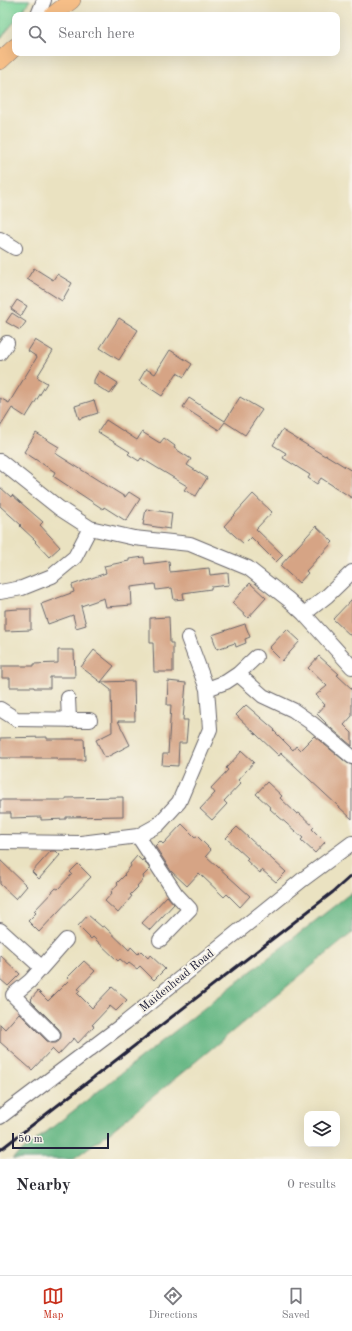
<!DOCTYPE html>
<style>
:root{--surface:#fff;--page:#f2f2f3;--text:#2b2b33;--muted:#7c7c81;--line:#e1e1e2;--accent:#c8321e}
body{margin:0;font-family:"Old Standard TT",serif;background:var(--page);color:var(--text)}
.controls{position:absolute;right:12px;bottom:12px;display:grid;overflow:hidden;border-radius:8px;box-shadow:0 4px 16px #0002}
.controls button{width:36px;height:36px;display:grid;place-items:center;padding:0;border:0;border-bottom:1px solid var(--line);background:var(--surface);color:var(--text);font:20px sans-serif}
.scale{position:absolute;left:12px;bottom:10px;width:97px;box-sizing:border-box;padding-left:4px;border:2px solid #22223b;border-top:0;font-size:11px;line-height:14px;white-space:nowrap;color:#22223b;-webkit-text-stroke:3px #f7f3e8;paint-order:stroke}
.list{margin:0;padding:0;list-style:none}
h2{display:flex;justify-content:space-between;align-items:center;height:52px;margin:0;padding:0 16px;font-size:17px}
h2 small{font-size:13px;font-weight:400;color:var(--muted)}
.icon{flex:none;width:22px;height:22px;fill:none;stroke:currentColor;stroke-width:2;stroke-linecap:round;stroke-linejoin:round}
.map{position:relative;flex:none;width:352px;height:1159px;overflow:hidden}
.search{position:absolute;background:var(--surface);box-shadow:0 4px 16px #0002;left:12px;right:12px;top:12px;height:44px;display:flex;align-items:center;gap:10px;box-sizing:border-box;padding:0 14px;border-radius:8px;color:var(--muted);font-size:15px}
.sheet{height:116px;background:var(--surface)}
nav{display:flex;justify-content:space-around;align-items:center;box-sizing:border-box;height:56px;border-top:1px solid var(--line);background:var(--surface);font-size:11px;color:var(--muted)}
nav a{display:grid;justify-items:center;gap:2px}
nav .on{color:var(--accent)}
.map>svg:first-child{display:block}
.green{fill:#7dd69c;stroke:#507c6c}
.forest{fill:#66b784;stroke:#446c60}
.building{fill:#d6a485}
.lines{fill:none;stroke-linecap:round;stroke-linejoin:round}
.minor-casing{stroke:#68656a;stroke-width:16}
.major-casing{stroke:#68656a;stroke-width:18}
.minor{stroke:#fff;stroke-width:14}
.major{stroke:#f6be87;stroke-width:17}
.rail{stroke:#22223b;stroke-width:3}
.labels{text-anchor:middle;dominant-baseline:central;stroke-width:4;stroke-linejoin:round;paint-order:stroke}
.street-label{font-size:12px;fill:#22223b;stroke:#f7f3e8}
</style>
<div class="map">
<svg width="352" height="1159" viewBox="0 0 352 1159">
<rect width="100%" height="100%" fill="#f7f3e8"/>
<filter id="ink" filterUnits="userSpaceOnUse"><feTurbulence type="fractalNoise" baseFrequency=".025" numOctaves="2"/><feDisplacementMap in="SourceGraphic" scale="8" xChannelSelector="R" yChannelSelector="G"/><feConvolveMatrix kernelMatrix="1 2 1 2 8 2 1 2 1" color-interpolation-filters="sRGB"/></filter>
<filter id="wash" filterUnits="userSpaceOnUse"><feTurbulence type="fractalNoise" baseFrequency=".012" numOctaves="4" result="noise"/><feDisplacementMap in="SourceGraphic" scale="16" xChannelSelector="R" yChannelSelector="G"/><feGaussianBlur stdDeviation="0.9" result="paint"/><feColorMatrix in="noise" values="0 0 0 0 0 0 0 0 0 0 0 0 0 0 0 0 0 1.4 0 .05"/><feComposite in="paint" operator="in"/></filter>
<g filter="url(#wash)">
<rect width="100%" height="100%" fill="#eae2c1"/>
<!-- green -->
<path class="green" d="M0,0H30L19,15H15V21L0,39Z"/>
<!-- forest -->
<path class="forest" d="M352,892V933L110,1132L73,1159H12Z"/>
<g id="blocks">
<!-- building -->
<path class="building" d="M34,268L53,280L57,274L72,283L62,301L27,279Z
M17,300L27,306L21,316L11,309Z
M12,313L26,322L20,330L6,322Z
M119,318L138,330L119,360L100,348Z
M35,340L53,351L37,377L47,383L26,417L12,408L0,427V398L9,403L37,357L28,351Z
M170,350L192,364L184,377L177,373L162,396L139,381L146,369L155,374Z
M99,371L118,383L110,394L94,384V380Z
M240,397L262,410L245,435L225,422L219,430L183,407L189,398L225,421Z
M94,400L98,413L79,419L75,406Z
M106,420L137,440L142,432L160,443L164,438L175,446L174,448L191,459L187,465L207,478L196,496L184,490L187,486L141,458L139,461L128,454L130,452L98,432Z
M282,430L325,456L326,455L352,471V498L321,478L317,484L308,478L310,475L283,458L286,453L273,445Z
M36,433L59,447L55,453L85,472L125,497L129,492L140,499L126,521L104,507L103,509L53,476L55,472L24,452Z
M0,487L11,497L12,495L43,522L40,525L60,547L49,557L35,542L36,541L20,526L21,525L0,506Z
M253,494L272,512L256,529L283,555L276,562L251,537L244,544L224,526Z
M146,509L172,513L170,529L143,525Z
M316,526L333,542L306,571L308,573L299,583L280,566Z
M144,557L145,564L169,561L170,572L209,568L210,575L228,573L229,585L211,587V589L183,593L184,599L174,600L172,588L156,590L155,584L131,587L132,605L106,607L104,598L81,606L86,625L76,628L73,615L48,624L41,604L74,592L72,585L106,573L104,566L129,561V559Z
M250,583L266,598L248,618L232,603Z
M352,599V637L333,619Z
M18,609H31V630L5,631V610Z
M169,617L170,643H173V672H154L153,643H150V618Z
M245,624L250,637L245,639L246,643L236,647L235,643L217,649L212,635Z
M287,629L300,641L282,661L269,648Z
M58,650H74L75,677H50V688H34V687H10V678H2V666H34V664L58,663Z
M94,650L114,666L101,682L134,681L135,721H118L130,745L105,758L96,740L112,732L111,690L81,667Z
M319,656L339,674L337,675L352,689V716L344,725L352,733V746L325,723H326L317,714L325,705L316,695L327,686L308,668Z
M168,681L186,683L183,720H188L186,743H179L178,766L162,765L163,754H168L171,705H167Z
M246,705L275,730L274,731L293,750L296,746L300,750L314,736L347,763L352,765V819L281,753L279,756L236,715Z
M47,737V739H84L85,760H57V758H0V738Z
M242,751L254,762L238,780L241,783L224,801L227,804L212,820L200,809L215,793L211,788L228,770L226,768Z
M267,782L282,796L280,798L297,814L299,813L314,827L312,829L325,842L315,853L301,840L303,838L270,809L271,808L256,794Z
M123,797V816L66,817V819L41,820V817L11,818V813H0V800H66V798Z
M182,824L195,837L197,836L211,850L206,856L250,896L240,907L227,894L224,897L199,873L187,886L171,871L155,846L160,841L163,844Z
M237,827L286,872L276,882L262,870L260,873L246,860L248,858L226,838Z
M51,851H56L60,855L39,879L32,872Z
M137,856L142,861L143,859L150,869L143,876L144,878L137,886L138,887L130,895L132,896L118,913L105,901L112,893L111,892L118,884L117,883L125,875L124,874L131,866L130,864Z
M0,860L27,886L16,899L0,884Z
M78,864L91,877L39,932L28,921L36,913L34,911L56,888L58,889L72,874L70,872Z
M167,896L174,904L150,930L142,923Z
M88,915L102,927L104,926L129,950L131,947L138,954L141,951L148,958L150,955L165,969L154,980L140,966L137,969L129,963L127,965L120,959L118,961L93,937L91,939L78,926Z
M0,955L20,974L8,986L0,979Z
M84,961L95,971L78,989L80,990L77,993L92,1008L112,987L127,1000L116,1011L110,1006L92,1025L94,1026L78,1043L74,1038L58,1055L52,1049L32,1070L0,1042V1024L5,1029L19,1013L47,1041L51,1043H56L59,1041L61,1037V1032L59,1029L31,1001L32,1000L31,999L38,991L48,1001L69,980L67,978Z"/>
</g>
</g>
<g filter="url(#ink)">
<use href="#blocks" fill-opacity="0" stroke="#68656a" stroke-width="1"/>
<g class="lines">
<!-- minor casing -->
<g class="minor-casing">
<path id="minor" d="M38,15L44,0
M0,239L15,248
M0,353L7,343
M0,461L59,508L90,528L134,538L190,544L248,568L289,600L304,614L352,667
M0,592L22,588L52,576L75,557L90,528
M304,614L327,596L352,572
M238,674L263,696L293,710L313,724L352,757
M207,689L226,682L238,674L256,657
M68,698L69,720
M0,709L16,719L90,720
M138,836L176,894L190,909L160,940
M0,842L81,843L138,836L158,825L179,802L210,729L207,689L188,638
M0,930L41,967
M53,1035L13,995L30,981L66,940
M0,1117L126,1022L302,880L352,843"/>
</g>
<!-- major casing -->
<g class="major-casing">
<path id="major" d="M53,15L72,0
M0,61L15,47"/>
</g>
<!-- minor -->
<use href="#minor" class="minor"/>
<!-- major -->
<use href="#major" class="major"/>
<!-- rail -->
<path class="rail" d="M0,1150L333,892L352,875"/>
</g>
</g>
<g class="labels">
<!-- street labels -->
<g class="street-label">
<text transform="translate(177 981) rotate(-39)">Maidenhead Road</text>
</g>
</g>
</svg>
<div class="controls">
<button><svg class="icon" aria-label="layers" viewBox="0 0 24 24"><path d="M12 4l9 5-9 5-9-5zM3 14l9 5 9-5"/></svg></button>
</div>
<div class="scale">50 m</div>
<div class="search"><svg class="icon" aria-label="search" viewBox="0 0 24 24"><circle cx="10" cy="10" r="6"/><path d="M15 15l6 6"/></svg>Search here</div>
</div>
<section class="sheet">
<h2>Nearby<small>0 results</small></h2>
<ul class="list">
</ul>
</section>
<nav>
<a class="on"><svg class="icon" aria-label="map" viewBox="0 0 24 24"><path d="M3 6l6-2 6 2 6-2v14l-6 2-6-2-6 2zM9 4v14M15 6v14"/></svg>Map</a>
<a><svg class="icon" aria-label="directions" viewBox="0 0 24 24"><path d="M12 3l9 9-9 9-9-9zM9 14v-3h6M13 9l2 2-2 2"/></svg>Directions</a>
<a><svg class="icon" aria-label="saved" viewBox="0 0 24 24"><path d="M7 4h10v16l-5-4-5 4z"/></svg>Saved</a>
</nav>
